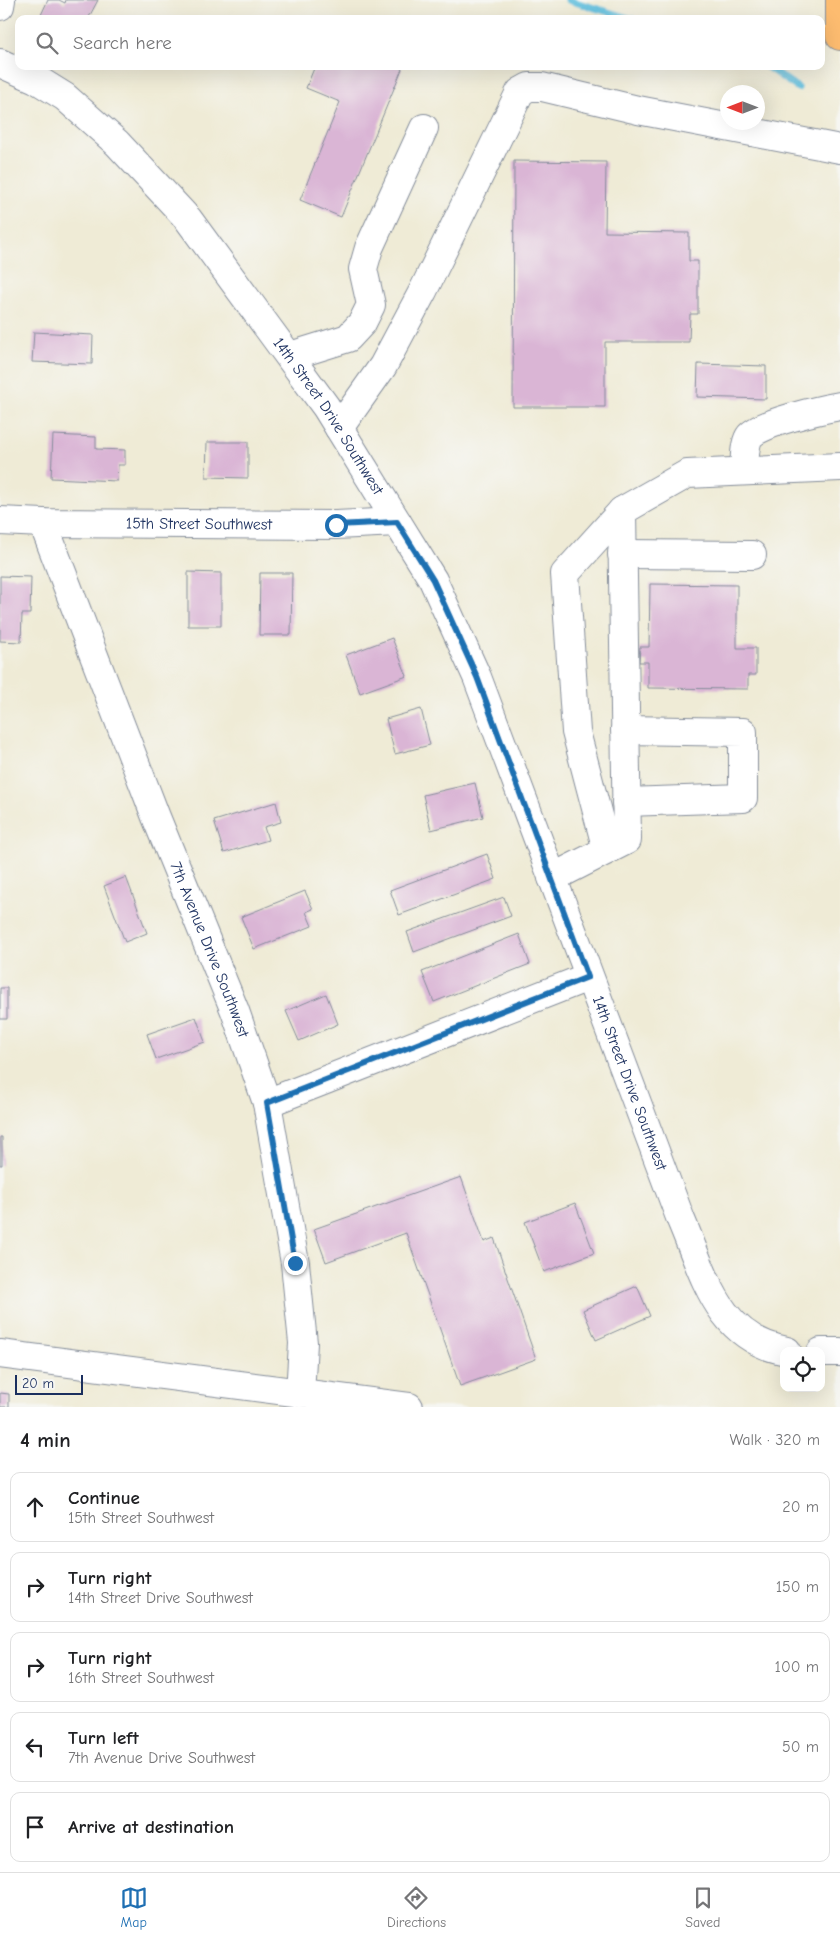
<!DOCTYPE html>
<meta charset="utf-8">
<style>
:root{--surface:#fff;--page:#f6f6f6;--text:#202124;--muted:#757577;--line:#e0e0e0;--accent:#1f6fb2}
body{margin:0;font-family:"Comic Neue",sans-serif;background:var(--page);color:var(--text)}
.controls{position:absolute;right:15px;bottom:15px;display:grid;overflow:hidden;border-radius:10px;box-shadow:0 5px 20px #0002}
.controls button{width:45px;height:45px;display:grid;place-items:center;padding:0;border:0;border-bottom:1px solid var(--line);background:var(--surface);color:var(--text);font:25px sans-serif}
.compass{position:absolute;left:720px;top:85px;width:45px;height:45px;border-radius:50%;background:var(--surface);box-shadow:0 5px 20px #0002;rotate:270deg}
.scale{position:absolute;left:15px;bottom:12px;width:68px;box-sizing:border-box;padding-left:5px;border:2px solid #1b2f5e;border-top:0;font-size:14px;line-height:18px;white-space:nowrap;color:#1b2f5e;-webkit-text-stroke:4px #f6f6f2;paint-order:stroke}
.stop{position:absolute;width:15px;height:15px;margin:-11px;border:4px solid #1f6fb2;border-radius:50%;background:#fff}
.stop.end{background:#1f6fb2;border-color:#fff;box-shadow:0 1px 5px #0008}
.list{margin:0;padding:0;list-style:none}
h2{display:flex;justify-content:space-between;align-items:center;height:65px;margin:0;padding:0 20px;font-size:21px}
h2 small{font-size:16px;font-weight:400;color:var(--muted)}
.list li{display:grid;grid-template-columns:32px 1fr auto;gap:15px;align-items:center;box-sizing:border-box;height:70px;margin:0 10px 10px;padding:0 10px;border:1px solid var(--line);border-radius:10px}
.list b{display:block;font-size:19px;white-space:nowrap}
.list p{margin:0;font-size:16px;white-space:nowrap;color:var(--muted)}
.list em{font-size:16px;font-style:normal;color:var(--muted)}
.icon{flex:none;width:28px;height:28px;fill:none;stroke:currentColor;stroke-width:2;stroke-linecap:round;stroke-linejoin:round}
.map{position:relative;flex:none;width:840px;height:1407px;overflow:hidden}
.search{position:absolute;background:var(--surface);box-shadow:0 5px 20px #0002;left:15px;right:15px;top:15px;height:55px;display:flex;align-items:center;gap:12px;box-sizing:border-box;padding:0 18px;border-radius:10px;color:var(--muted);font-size:19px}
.sheet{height:465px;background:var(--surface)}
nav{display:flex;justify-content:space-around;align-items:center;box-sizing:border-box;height:70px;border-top:1px solid var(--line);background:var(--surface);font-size:14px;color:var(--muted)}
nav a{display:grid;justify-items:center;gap:2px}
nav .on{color:var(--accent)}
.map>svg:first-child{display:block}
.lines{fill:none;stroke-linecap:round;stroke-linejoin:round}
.stream{stroke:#60bfde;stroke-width:7}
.building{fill:#dab5d5}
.minor-casing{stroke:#858d9a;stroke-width:30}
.major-casing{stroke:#858d9a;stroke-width:30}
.minor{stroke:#fff;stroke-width:28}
.major{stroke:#fdbc6f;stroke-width:28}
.route{stroke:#1f6fb2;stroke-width:6}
.labels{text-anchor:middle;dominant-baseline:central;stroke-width:4;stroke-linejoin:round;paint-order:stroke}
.street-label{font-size:16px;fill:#1b2f5e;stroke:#f6f6f2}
</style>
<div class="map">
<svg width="840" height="1407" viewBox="0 0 840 1407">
<rect width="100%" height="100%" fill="#f6f6f2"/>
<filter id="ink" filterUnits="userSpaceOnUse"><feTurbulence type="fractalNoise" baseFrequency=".02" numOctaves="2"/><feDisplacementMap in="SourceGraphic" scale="10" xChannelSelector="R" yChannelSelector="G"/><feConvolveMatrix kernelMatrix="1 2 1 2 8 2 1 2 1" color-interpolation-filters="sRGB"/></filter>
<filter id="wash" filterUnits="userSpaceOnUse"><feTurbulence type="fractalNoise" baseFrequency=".0096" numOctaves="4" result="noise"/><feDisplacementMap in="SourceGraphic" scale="20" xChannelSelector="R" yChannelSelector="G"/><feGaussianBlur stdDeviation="1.12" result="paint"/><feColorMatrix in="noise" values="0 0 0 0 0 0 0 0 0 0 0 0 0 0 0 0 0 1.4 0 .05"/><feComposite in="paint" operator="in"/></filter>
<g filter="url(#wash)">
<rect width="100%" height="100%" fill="#efebd6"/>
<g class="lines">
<!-- stream -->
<path class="stream" d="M568,0L632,19
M766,66L798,88"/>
</g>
<g id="blocks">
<!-- building -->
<path class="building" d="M48,0H59L65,3L66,0H98L88,19H48L41,15Z
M315,66H396L402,69L341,217L300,200L340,102L306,88Z
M514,161L606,162L605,232L689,233V261H698V314H690L689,342H605V407H513Z
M34,332L93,335L92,364L32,362Z
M698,364L766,366V399L697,397Z
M53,435L96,437V449L125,450V465H118L117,481L51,478Z
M207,442H248V478L206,477Z
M188,572L221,573V626H188Z
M260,573H292L291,635H259Z
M0,576L31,577L30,614H22L21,642L0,641Z
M650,584L737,585V648H756V675H748V689L648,688V662H639L640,647H649Z
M392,638L407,676L360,693L346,655Z
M421,709L430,745L395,754L386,719Z
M475,783L483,817L431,830L423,795Z
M276,802L281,822L264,827L268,840L224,853L214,821Z
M487,854L496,879L399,915L390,890Z
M126,877L147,933L125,942L104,886Z
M305,891L313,909L306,912L312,926L254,949L241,917Z
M504,897L511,916L414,952L407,932Z
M519,934L530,964L434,1002L422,972Z
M0,988H7V1019H0Z
M326,994L338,1024L299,1041L286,1011Z
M196,1017L205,1042L156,1059L147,1034Z
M0,1137H2V1165H0Z
M461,1177L484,1242L494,1238L536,1359L460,1386L406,1233L326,1262L314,1229Z
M575,1203L594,1253L544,1272L525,1222Z
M637,1286L650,1316L596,1340L583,1310Z
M0,1393L9,1394V1407H0Z"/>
</g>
</g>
<g filter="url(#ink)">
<use href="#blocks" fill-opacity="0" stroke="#858d9a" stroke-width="1"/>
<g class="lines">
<!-- minor casing -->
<g class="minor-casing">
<g id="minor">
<path d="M0,6L1,0"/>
<path id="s1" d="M0,63L36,79L65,97L117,143L188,219L326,407L433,580L477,677L681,1220C705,1276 718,1339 787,1351"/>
<path d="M290,356L348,338L362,323L371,305L363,269L369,248L424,128"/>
<path d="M339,428L383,366L423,291L520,92L529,87H542L638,110L840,149"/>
<path d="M744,471C745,461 744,446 749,437C758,423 823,409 840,406"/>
<path id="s2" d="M0,521L43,523L336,525L397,522"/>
<path id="s3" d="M43,523L156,817L235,1011L267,1103L295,1263L303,1343L300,1394"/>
<path d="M622,554L752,555"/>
<path d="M625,730L743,732V798L626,802"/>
<path d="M607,850L576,732L565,574L622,511"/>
<path d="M552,878L627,840L622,511L687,474L840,467"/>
<path d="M267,1103L588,977"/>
<path d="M821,1352H840"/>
<path d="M0,1354L409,1407"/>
</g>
</g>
<!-- major casing -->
<g class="major-casing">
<path id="major" d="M840,0V36"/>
</g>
<!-- minor -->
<use href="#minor" class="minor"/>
<!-- major -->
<use href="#major" class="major"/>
</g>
</g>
<g class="lines" filter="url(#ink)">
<!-- route -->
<path class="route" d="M295,1263L267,1103L588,977L477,677L433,580L397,522L336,525"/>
</g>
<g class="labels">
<!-- street labels -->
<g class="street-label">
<text stroke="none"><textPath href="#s1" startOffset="489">14th Street Drive Southwest</textPath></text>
<text stroke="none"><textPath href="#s2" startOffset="199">15th Street Southwest</textPath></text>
<text stroke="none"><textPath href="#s3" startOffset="458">7th Avenue Drive Southwest</textPath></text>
<text stroke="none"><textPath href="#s1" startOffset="1224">14th Street Drive Southwest</textPath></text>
</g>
</g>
</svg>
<div class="controls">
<button><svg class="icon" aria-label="locate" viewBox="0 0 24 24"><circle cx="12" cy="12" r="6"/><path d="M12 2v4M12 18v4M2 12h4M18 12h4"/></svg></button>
</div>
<svg class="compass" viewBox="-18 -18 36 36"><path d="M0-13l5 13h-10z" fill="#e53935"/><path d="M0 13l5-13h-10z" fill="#757577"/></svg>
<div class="scale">20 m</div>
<div class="stop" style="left:336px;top:525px"></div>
<div class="stop end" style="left:295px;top:1263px"></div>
<div class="search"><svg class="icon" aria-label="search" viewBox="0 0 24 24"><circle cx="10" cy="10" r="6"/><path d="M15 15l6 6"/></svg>Search here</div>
</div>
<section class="sheet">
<h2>4 min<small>Walk · 320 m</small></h2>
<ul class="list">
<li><svg class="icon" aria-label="ahead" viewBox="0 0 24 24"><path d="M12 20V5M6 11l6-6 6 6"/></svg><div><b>Continue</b><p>15th Street Southwest</p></div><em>20 m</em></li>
<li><svg class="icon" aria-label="right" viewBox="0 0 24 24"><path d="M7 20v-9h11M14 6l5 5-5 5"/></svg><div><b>Turn right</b><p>14th Street Drive Southwest</p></div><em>150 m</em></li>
<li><svg class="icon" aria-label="right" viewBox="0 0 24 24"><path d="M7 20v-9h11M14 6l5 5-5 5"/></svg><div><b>Turn right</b><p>16th Street Southwest</p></div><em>100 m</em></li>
<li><svg class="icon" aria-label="left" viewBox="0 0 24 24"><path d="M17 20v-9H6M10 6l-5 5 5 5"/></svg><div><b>Turn left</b><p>7th Avenue Drive Southwest</p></div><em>50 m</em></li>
<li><svg class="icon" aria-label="arrive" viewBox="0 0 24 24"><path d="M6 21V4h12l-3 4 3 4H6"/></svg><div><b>Arrive at destination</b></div></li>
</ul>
</section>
<nav>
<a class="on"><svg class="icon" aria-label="map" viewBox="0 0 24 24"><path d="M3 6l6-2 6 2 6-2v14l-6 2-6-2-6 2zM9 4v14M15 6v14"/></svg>Map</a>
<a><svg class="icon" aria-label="directions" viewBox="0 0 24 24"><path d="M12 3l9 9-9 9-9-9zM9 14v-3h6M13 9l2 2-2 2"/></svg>Directions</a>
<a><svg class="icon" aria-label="saved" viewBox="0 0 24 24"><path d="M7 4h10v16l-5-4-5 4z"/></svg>Saved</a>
</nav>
